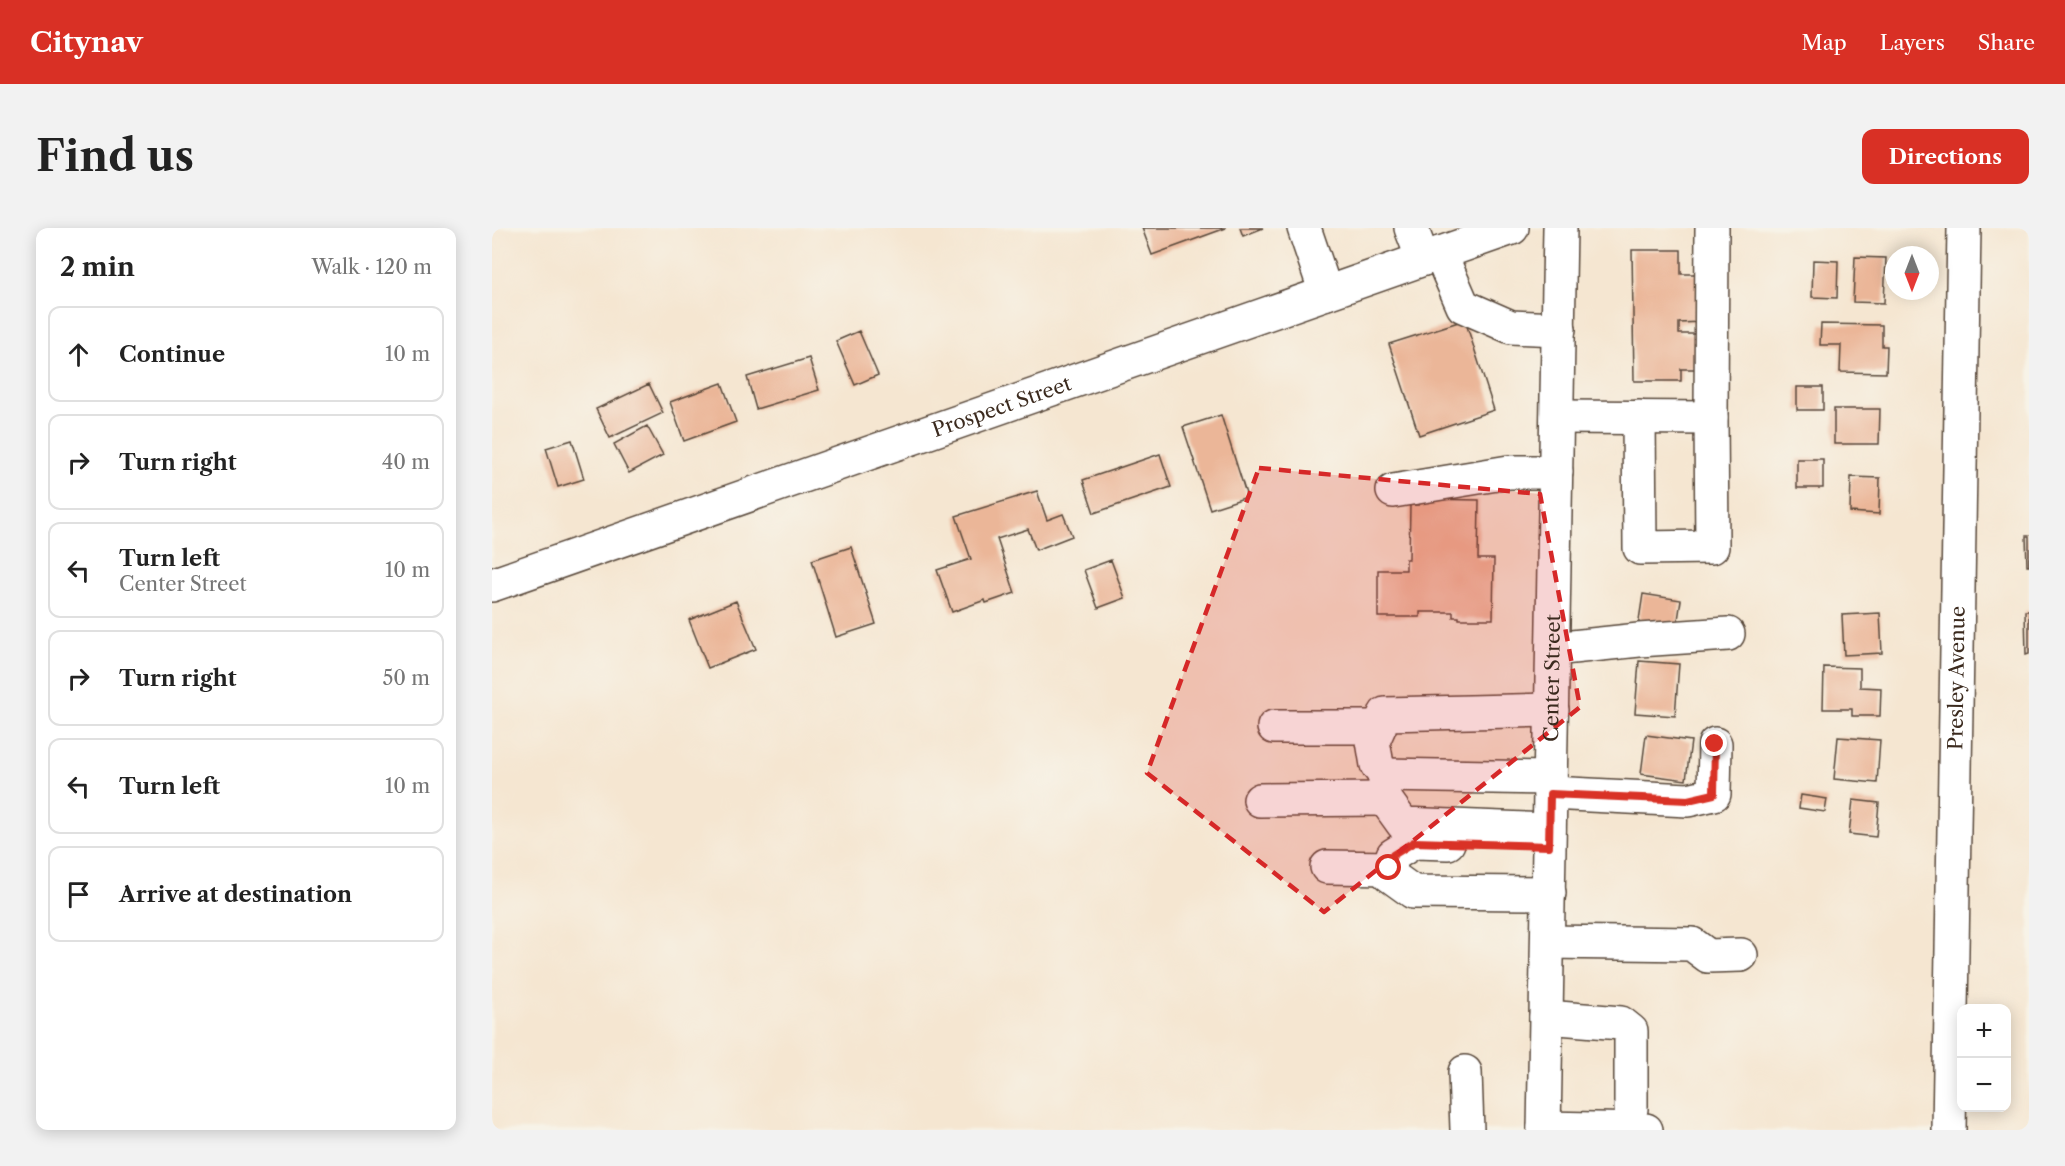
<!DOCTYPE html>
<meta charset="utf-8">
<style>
:root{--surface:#fff;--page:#f2f2f2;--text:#222;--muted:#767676;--line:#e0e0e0;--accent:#d93025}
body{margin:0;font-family:"Libre Caslon Text",serif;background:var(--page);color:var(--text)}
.controls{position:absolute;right:18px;bottom:18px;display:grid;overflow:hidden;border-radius:12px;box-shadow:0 3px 15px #0003}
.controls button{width:54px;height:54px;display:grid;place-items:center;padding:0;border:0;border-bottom:2px solid var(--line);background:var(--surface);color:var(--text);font:30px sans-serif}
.compass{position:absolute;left:1393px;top:18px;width:54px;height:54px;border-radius:50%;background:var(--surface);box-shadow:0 3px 15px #0003;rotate:180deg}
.stop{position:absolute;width:18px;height:18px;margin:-14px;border:4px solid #d93025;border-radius:50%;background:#fff}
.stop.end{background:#d93025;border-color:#fff;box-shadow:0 2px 6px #0008}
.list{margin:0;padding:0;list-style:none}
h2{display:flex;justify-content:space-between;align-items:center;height:78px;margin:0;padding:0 24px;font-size:26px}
h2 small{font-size:20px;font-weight:400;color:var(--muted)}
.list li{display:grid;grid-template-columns:39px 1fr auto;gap:18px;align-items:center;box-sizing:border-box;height:96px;margin:0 12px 12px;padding:0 12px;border:2px solid var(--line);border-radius:12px}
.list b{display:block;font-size:22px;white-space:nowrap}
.list p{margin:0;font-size:20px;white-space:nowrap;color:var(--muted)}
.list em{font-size:20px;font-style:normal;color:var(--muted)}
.icon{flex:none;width:33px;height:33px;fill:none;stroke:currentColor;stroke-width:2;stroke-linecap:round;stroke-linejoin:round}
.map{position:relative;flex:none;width:1537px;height:902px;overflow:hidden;border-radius:12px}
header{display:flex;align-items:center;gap:36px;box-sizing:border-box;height:84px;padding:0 30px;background:var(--accent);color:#fff}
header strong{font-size:28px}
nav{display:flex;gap:33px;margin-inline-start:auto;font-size:21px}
.intro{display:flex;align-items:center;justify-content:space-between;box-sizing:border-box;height:144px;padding:0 36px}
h1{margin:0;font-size:42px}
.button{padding:15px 27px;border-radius:12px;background:var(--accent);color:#fff;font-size:21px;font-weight:700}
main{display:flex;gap:36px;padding:0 36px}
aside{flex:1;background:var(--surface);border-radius:12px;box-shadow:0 3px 15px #0003}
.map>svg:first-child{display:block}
.building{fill:#ebb698}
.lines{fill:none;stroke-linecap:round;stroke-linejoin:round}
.minor-casing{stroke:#574639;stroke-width:36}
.major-casing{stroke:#574639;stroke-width:36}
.minor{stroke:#fff;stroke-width:33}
.major{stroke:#fff;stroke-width:33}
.route{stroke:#d93025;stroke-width:8}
.marked{fill:#d62828;fill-opacity:0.2;stroke:#d62828;stroke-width:4.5;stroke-dasharray:12 8;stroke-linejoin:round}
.labels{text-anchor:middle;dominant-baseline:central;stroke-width:5;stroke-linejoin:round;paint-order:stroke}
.street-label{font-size:20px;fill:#3b2a1e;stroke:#f7f3e8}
</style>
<header>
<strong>Citynav</strong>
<nav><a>Map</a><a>Layers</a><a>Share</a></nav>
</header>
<div class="intro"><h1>Find us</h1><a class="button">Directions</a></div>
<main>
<aside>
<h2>2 min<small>Walk · 120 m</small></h2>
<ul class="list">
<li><svg class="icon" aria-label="ahead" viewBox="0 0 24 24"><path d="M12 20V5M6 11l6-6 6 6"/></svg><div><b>Continue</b></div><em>10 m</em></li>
<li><svg class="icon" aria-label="right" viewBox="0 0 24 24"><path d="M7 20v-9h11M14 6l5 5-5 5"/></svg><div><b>Turn right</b></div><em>40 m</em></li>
<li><svg class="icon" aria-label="left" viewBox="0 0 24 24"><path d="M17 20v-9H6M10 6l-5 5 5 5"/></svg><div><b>Turn left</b><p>Center Street</p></div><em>10 m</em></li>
<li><svg class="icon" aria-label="right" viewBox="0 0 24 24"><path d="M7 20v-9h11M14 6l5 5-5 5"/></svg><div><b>Turn right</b></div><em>50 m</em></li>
<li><svg class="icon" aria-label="left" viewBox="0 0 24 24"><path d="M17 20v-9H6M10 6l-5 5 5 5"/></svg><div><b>Turn left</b></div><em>10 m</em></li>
<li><svg class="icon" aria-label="arrive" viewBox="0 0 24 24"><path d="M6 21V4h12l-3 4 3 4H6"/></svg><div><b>Arrive at destination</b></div></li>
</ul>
</aside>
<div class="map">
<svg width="1537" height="902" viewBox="0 0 1537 902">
<rect width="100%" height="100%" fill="#f7f3e8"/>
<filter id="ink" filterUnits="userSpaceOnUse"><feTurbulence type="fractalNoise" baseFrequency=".0167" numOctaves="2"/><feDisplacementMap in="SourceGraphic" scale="12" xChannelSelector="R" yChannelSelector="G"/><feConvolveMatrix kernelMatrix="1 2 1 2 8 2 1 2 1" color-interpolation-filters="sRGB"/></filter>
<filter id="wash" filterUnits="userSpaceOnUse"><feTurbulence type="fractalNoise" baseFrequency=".008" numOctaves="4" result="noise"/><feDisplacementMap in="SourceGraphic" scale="24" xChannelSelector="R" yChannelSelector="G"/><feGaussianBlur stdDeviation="1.35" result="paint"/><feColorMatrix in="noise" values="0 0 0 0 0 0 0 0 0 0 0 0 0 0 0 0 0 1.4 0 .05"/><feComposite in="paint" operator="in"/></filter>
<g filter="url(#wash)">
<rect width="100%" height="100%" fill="#f5e6d1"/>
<g id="blocks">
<!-- building -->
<path class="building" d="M650,0H734L660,27Z
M748,0H771L751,8Z
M1140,22H1189V46H1210V94L1187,95V106H1210V141H1189V153H1142Z
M1363,29L1394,30L1392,75L1361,74Z
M1321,32L1346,33L1345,70L1320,69Z
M973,92L1002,182L927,207L897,116Z
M1329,96L1390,97V118H1395L1394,145L1348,144L1349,117H1328Z
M367,103L386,147L363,157L344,113Z
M317,130L327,162L264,181L255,149Z
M230,155L244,194L192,213L178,174Z
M157,156L171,185L118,210L104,181Z
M1305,159H1331V182H1305Z
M1342,181H1388L1387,216H1342Z
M729,187L755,269L718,281L691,199Z
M155,198L171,227L137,245L122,216Z
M80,212L92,251L66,259L54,220Z
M668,226L679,259L602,285L591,252Z
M1305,231H1331V260H1305Z
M1359,249L1388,250L1387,286L1358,284Z
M545,263L555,292L571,286L580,308L544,322L536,301L505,311L523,365L494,375L493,372L460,384L445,342L479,331L464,288Z
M927,271L987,272L986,331H1002L1001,391H967V389H961V384H928V389H886V342H914V331H917L918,277H927Z
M1534,308H1537V338H1535Z
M359,319L384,396L344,409L320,332Z
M619,332L633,370L606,380L592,342Z
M1151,366L1189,372L1184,405L1146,399Z
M244,373L264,421L216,440L197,392Z
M1533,383H1537V426L1534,427Z
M1388,385L1390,425L1352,427L1350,387Z
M1147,433L1187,436L1183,488L1143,485Z
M1332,439L1368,440V459L1389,460L1388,488H1360V481H1331Z
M1154,507L1199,513L1194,552L1149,546Z
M1346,509L1388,512L1385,555L1342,551Z
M1309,567L1335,571L1333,584L1307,580Z
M1361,572L1387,575L1384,609L1357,606Z"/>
</g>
</g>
<g filter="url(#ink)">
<use href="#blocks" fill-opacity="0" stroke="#574639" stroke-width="1.5"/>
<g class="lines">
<!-- minor casing -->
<g class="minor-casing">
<g id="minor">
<path d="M812,0L834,65"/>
<path d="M919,0L931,31"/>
<path d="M948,25L971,78L1019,99L1067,101"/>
<path d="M1065,189L1219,190L1220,0"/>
<path d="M1147,189L1148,320L1220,319L1219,190"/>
<path d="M901,263L1017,244H1064"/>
<path id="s1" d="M0,357L1020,0"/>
<path d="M1061,421L1147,412L1236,406"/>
<path d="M782,499H887"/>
<path d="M893,547L1058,550"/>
<path d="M1058,565L1196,572L1222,566L1223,516"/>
<path d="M768,572L893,571"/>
<path d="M1057,602L911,596L893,571V547L885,537L881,513L893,486L1060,482"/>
<path d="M956,615L922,614L901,627L896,646L921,664L1057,665"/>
<path d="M835,639L898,640"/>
<path d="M1056,714L1200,716L1216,728L1249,727"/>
<path d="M1054,789L1129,795L1139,803V881"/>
<path d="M973,844L975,902"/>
<path d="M1052,900L1154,902"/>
<path id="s2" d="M1457,902L1472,0"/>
</g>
</g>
<!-- major casing -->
<g class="major-casing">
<g id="major">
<path id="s3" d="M1052,902L1068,0"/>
</g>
</g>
<!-- minor -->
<use href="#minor" class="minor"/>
<!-- major -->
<use href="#major" class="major"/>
</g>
</g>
<g class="lines" filter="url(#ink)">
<!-- route -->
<path class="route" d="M897,640L901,627L922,614L1057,618L1058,566L1196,572L1222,566L1223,516"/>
</g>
<!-- marked area -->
<path class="marked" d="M767,240L1048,266L1088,479L832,684L655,545Z"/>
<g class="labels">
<!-- street labels -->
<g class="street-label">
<text stroke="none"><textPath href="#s1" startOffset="540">Prospect Street</textPath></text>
<text stroke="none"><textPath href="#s3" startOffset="452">Center Street</textPath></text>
<text stroke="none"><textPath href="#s2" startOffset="452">Presley Avenue</textPath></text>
</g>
</g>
</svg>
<div class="controls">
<button>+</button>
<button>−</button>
</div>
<svg class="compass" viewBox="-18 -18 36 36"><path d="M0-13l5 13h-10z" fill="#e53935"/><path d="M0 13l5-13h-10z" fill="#767676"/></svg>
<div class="stop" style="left:897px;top:640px"></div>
<div class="stop end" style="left:1223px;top:516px"></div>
</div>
</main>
